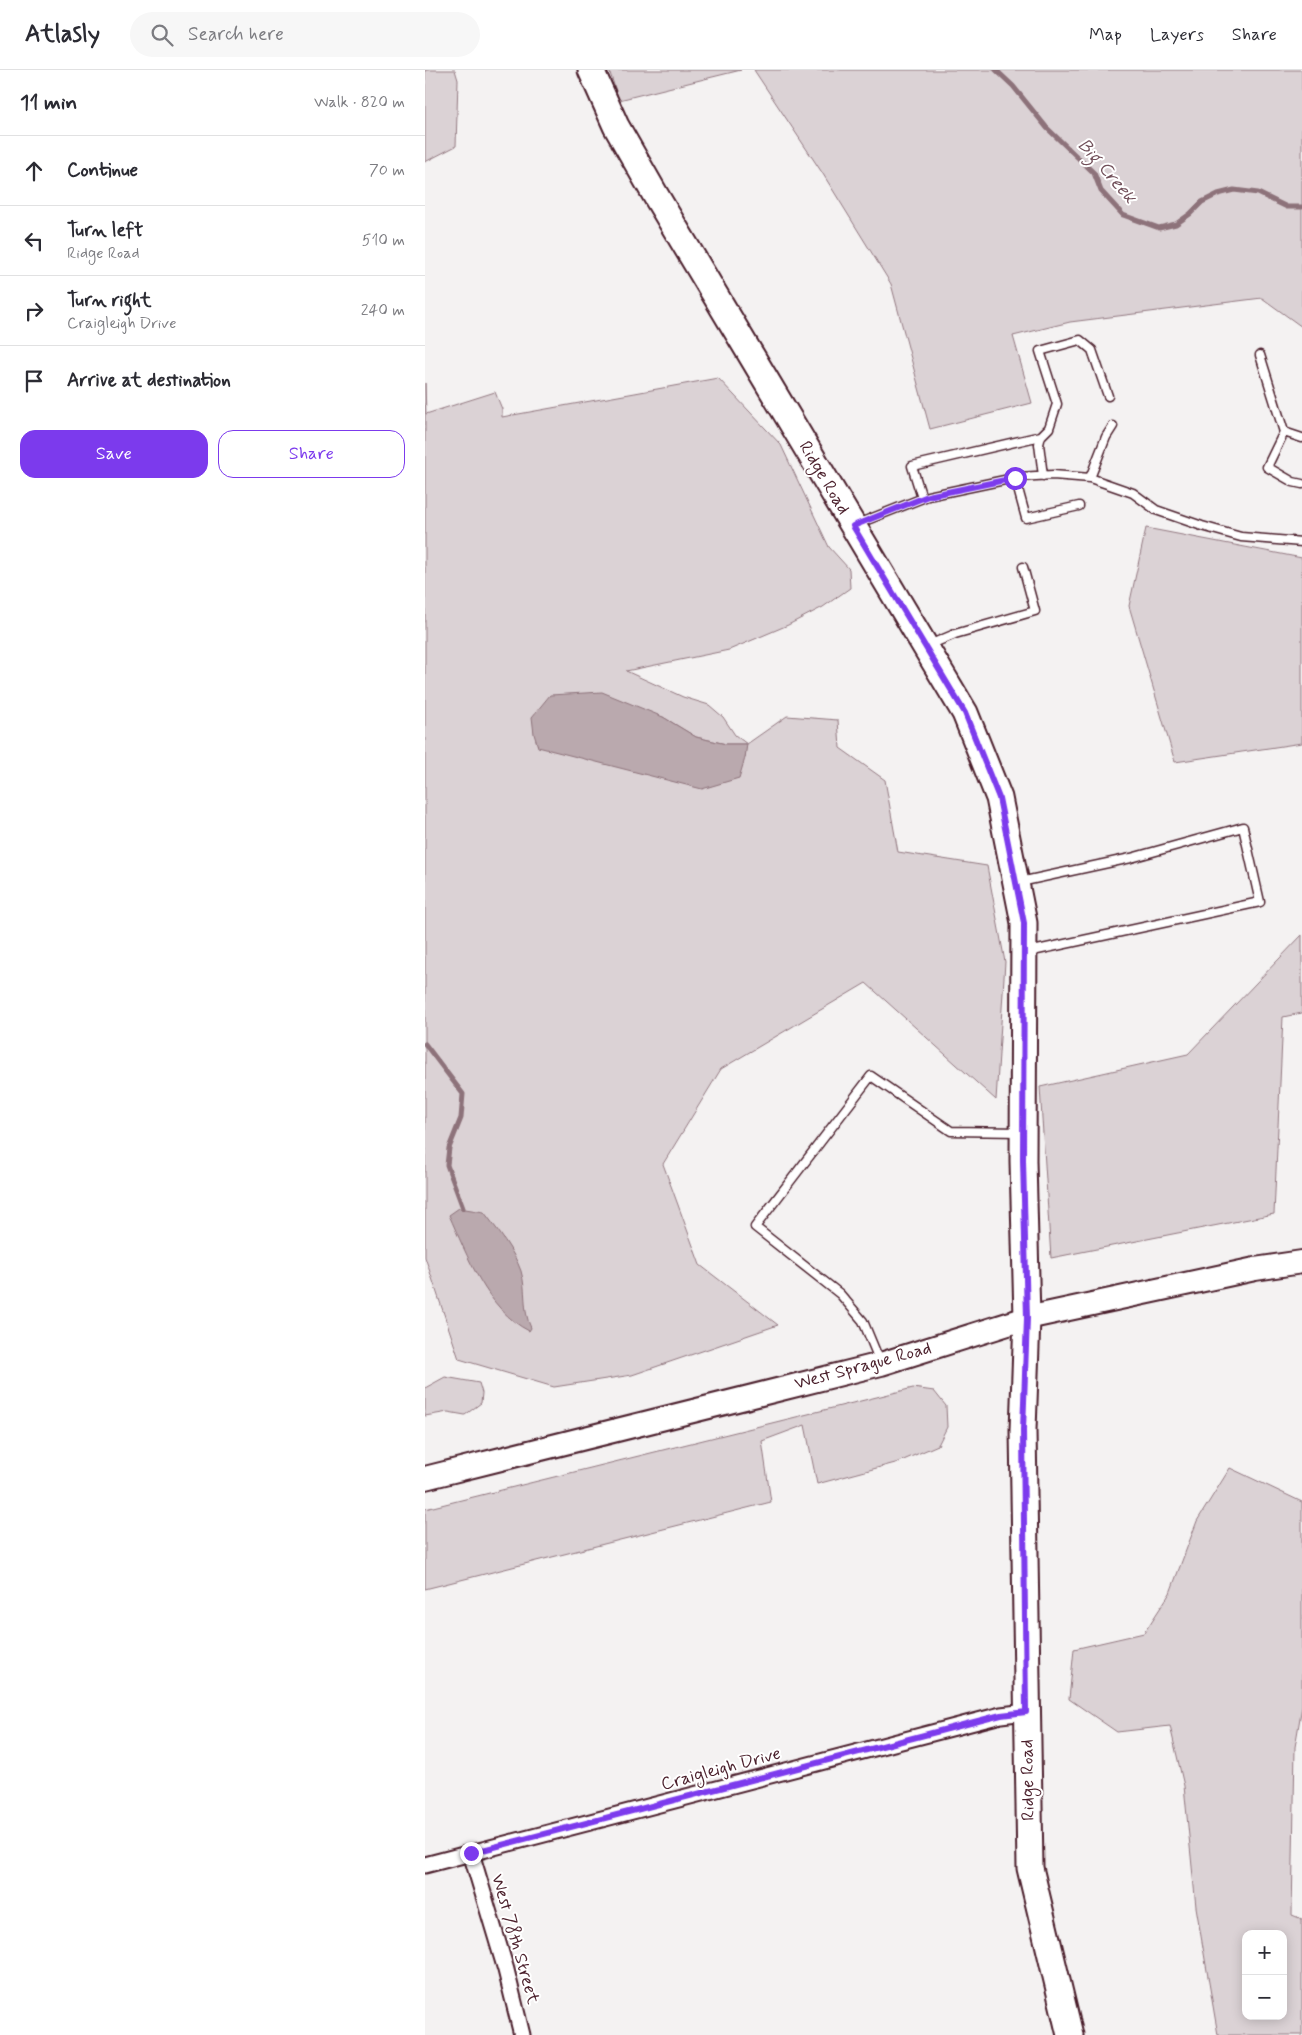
<!DOCTYPE html>
<meta charset="utf-8">
<style>
:root{--surface:#fff;--page:#f7f7f7;--text:#2b2b33;--muted:#7c7c81;--line:#e1e1e2;--accent:#7c3aed}
body{margin:0;font-family:Mynerve,sans-serif;background:var(--page);color:var(--text)}
.controls{position:absolute;right:15px;bottom:15px;display:grid;overflow:hidden;border-radius:10px;box-shadow:0 2px 12px #0003}
.controls button{width:45px;height:45px;display:grid;place-items:center;padding:0;border:0;border-bottom:1px solid var(--line);background:var(--surface);color:var(--text);font:25px sans-serif}
.stop{position:absolute;width:15px;height:15px;margin:-11px;border:4px solid #7c3aed;border-radius:50%;background:#fff}
.stop.end{background:#7c3aed;border-color:#fff;box-shadow:0 1px 5px #0008}
.list{margin:0;padding:0;list-style:none}
h2{display:flex;justify-content:space-between;align-items:center;height:65px;margin:0;padding:0 20px;font-size:21px}
h2 small{font-size:16px;font-weight:400;color:var(--muted)}
.list li{display:grid;grid-template-columns:32px 1fr auto;gap:15px;align-items:center;box-sizing:border-box;height:70px;padding:0 20px;border-top:1px solid var(--line)}
.list b{display:block;font-size:19px;white-space:nowrap}
.list p{margin:0;font-size:16px;white-space:nowrap;color:var(--muted)}
.list em{font-size:16px;font-style:normal;color:var(--muted)}
.actions{display:flex;gap:10px;padding:15px 20px}
.actions a{flex:1;padding:11px 0;border:1px solid var(--accent);border-radius:15px;text-align:center;font-size:18px;color:var(--accent)}
.actions .main{background:var(--accent);color:#fff}
.icon{flex:none;width:28px;height:28px;fill:none;stroke:currentColor;stroke-width:2;stroke-linecap:round;stroke-linejoin:round}
.map{position:relative;flex:none;width:877px;height:1965px;overflow:hidden}
header{display:flex;align-items:center;gap:30px;box-sizing:border-box;height:70px;padding:0 25px;background:var(--surface);border-bottom:1px solid var(--line)}
header strong{font-size:24px}
nav{display:flex;gap:28px;margin-inline-start:auto;font-size:18px}
.search{width:350px;height:45px;background:var(--page);display:flex;align-items:center;gap:12px;box-sizing:border-box;padding:0 18px;border-radius:28px;color:var(--muted);font-size:19px}
main{display:flex}
aside{flex:1;background:var(--surface)}
.map>svg:first-child{display:block}
.green{fill:#dbd2d5;stroke:#927880;fill-rule:evenodd}
.water{fill:#baa9ae;stroke:#8d727a}
.lines{fill:none;stroke-linecap:round;stroke-linejoin:round}
.stream{stroke:#8d727a;stroke-width:5}
.lane-casing{stroke:#4a1f2b;stroke-width:11}
.street-casing{stroke:#4a1f2b;stroke-width:19}
.secondary-casing{stroke:#4a1f2b;stroke-width:26}
.primary-casing{stroke:#4a1f2b;stroke-width:29}
.lane{stroke:#fff;stroke-width:8}
.street{stroke:#fff;stroke-width:15}
.secondary{stroke:#fff;stroke-width:22}
.primary{stroke:#fff;stroke-width:25}
.route{stroke:#7c3aed;stroke-width:6}
.labels{text-anchor:middle;dominant-baseline:central;stroke-width:4;stroke-linejoin:round;paint-order:stroke}
.street-label{font-size:18px;fill:#4a1f2b;stroke:#fff}
.water-label{font-size:19px;font-style:italic;fill:#714f59;stroke:#fff}
</style>
<header>
<strong>Atlasly</strong>
<div class="search"><svg class="icon" aria-label="search" viewBox="0 0 24 24"><circle cx="10" cy="10" r="6"/><path d="M15 15l6 6"/></svg>Search here</div>
<nav><a>Map</a><a>Layers</a><a>Share</a></nav>
</header>
<main>
<aside>
<h2>11 min<small>Walk · 820 m</small></h2>
<ul class="list">
<li><svg class="icon" aria-label="ahead" viewBox="0 0 24 24"><path d="M12 20V5M6 11l6-6 6 6"/></svg><div><b>Continue</b></div><em>70 m</em></li>
<li><svg class="icon" aria-label="left" viewBox="0 0 24 24"><path d="M17 20v-9H6M10 6l-5 5 5 5"/></svg><div><b>Turn left</b><p>Ridge Road</p></div><em>510 m</em></li>
<li><svg class="icon" aria-label="right" viewBox="0 0 24 24"><path d="M7 20v-9h11M14 6l5 5-5 5"/></svg><div><b>Turn right</b><p>Craigleigh Drive</p></div><em>240 m</em></li>
<li><svg class="icon" aria-label="arrive" viewBox="0 0 24 24"><path d="M6 21V4h12l-3 4 3 4H6"/></svg><div><b>Arrive at destination</b></div></li>
</ul>
<div class="actions"><a class="main">Save</a><a>Share</a></div>
</aside>
<div class="map">
<svg width="877" height="1965" viewBox="0 0 877 1965">
<rect width="100%" height="100%" fill="#f4f2f2"/>
<filter id="ink" filterUnits="userSpaceOnUse"><feTurbulence type="fractalNoise" baseFrequency=".02" numOctaves="2"/><feDisplacementMap in="SourceGraphic" scale="10" xChannelSelector="R" yChannelSelector="G"/><feConvolveMatrix kernelMatrix="1 2 1 2 8 2 1 2 1" color-interpolation-filters="sRGB"/></filter>
<g filter="url(#ink)">
<!-- green -->
<path class="green" d="M0,0H30L33,10L31,76L0,92Z
M184,0H316L194,30Z
M329,0H877V257L837,228L645,252L588,266L607,333L505,359L466,214L398,104Z
M293,308L356,375L404,477L424,499L425,518L398,537L363,555L304,580L201,601L258,627L284,635L298,647L310,665L322,674L362,646L413,650L415,678L460,710L473,782L562,796L580,892L571,1030L441,913L296,999L238,1094L275,1195L353,1255L207,1305L129,1317L34,1289L0,1187V313L1,344L70,322L77,339V347ZM107,647H238L271,667L301,674H321L320,688Z
M721,458L877,488V673L750,692L704,536Z
M877,865V943L858,947L849,1144L626,1188L615,1017L763,984Z
M20,1307L54,1313L57,1323L56,1333L40,1345L23,1342L0,1346V1318Z
M488,1318L509,1321L521,1336L522,1357L513,1375L474,1392L392,1414L380,1355L337,1371L346,1432L0,1519V1439Z
M805,1398L877,1432V1636L870,1677L867,1845L877,1849V1965H793L771,1837L759,1716L745,1656L692,1662L644,1629L649,1579L719,1563L745,1523L772,1451ZM821,1864H858V1946H821Z"/>
<!-- water -->
<path class="water" d="M177,622L238,647L271,667L301,674H322L320,688L314,708L277,719L113,677L109,664L107,647L125,625Z
M34,1138L59,1142C72,1159 89,1181 96,1201C102,1221 97,1239 106,1258L104,1261C62,1240 42,1185 24,1145Z"/>
<g class="lines">
<!-- stream -->
<path class="stream" d="M571,0L588,16L622,58L669,103L676,121L698,145L734,158L751,154L765,144L777,132L793,124L809,120L833,123L862,137H877
M0,974L38,1024L36,1048L24,1078L22,1095L38,1138"/>
<!-- lane casing -->
<g class="lane-casing">
<path id="lane" d="M835,285L859,362L877,368
M859,362L842,397L868,412L877,414
M618,406L614,374L616,366L624,358L632,334L615,281L655,270L667,280L683,326
M590,408L601,448L654,436
M665,408L681,367L688,356
M497,428L487,396L616,366
M432,454L503,426L594,407L628,405L665,408L708,423L731,440L777,456L816,467L877,472
M504,575L530,564L610,541L598,497
M595,812L706,788L818,757L835,832L603,882
M455,1292L438,1251L415,1224L330,1157L446,1006L526,1061L596,1062"/>
</g>
<!-- street casing -->
<g class="street-casing">
<path id="street" d="M46,1783L81,1900L97,1965
M0,1795L576,1645L601,1642"/>
</g>
<!-- secondary casing -->
<g class="secondary-casing">
<path id="secondary" d="M0,1408L456,1294L602,1248L830,1199L877,1192"/>
</g>
<!-- primary casing -->
<g class="primary-casing">
<path id="primary" d="M166,0L191,56L231,126L540,643L574,728L599,853L598,1091L602,1248L598,1360L605,1798L645,1965"/>
</g>
<!-- lane -->
<use href="#lane" class="lane"/>
<!-- street -->
<use href="#street" class="street"/>
<!-- secondary -->
<use href="#secondary" class="secondary"/>
<!-- primary -->
<use href="#primary" class="primary"/>
</g>
</g>
<g class="lines" filter="url(#ink)">
<!-- route -->
<path class="route" d="M46,1783L576,1645L601,1642L598,1360L602,1248L598,1090L599,853L574,728L540,643L428,456L503,426L590,408"/>
</g>
<g class="labels">
<!-- street labels -->
<g class="street-label">
<text transform="translate(399 408) rotate(59)">Ridge Road</text>
<text transform="translate(438 1296) rotate(-15)">West Sprague Road</text>
<text transform="translate(296 1699) rotate(-15)">Craigleigh Drive</text>
<text transform="translate(603 1710) rotate(-91)">Ridge Road</text>
<text transform="translate(90 1869) rotate(74)">West 78th Street</text>
</g>
<!-- water labels -->
<g class="water-label">
<text transform="translate(682 101) rotate(49)">Big Creek</text>
</g>
</g>
</svg>
<div class="controls">
<button>+</button>
<button>−</button>
</div>
<div class="stop" style="left:590px;top:408px"></div>
<div class="stop end" style="left:46px;top:1783px"></div>
</div>
</main>
